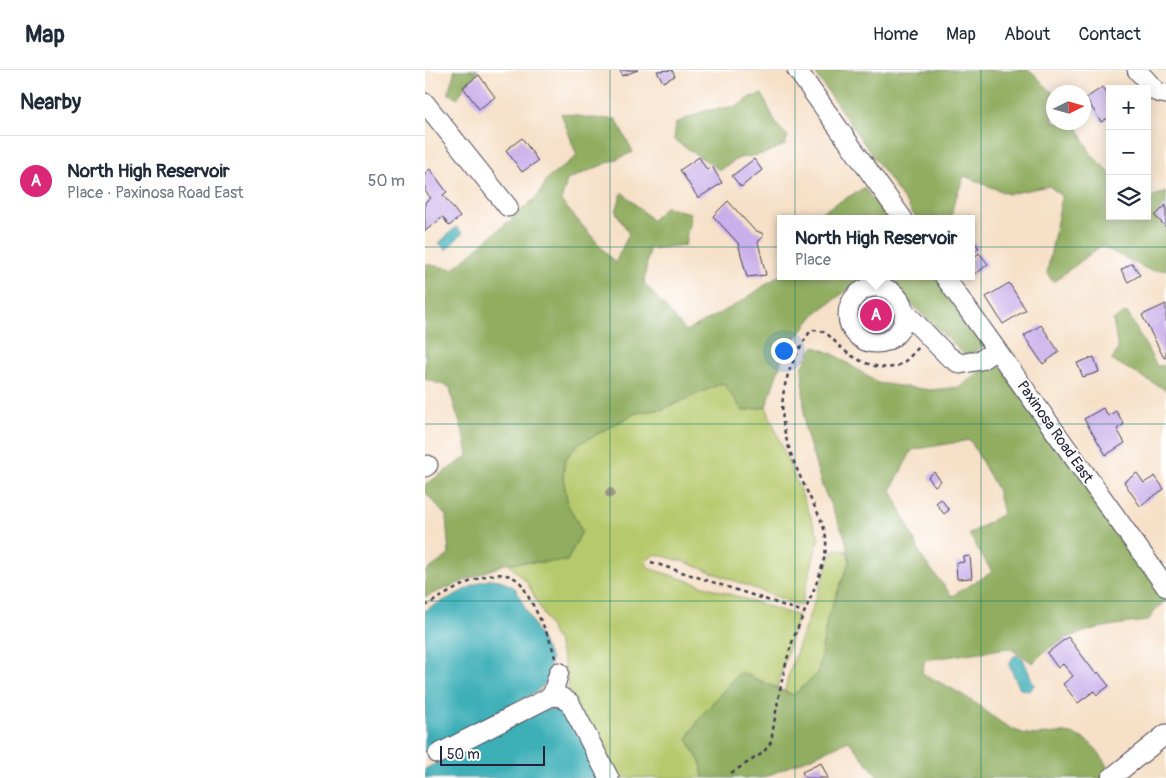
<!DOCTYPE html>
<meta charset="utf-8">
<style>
:root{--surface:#fff;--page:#f2f2f3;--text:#1f2937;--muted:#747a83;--line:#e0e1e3;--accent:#db2777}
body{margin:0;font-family:Pangolin,sans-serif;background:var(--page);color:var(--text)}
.controls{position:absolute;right:15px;top:15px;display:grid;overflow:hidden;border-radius:0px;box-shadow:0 2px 12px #0003}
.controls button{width:45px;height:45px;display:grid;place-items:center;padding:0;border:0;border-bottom:1px solid var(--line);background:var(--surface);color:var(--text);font:25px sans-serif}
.compass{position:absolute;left:621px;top:15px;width:45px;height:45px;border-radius:50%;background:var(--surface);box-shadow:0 2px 12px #0003;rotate:85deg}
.scale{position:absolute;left:15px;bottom:12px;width:105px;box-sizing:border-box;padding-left:5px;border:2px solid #22223b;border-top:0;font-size:14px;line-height:18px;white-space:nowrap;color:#22223b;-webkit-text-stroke:4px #fff;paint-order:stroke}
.you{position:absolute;left:358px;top:280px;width:18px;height:18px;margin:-12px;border:4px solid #fff;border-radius:50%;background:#1a73e8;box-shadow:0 0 0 8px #1a73e833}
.badge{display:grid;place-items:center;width:32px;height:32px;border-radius:50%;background:var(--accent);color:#fff;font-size:16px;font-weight:700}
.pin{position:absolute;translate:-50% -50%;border:2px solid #fff;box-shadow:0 1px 5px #0006}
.popup{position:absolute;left:352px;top:145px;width:198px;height:65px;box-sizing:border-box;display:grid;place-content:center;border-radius:0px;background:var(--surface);filter:drop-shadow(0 1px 4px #0005);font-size:16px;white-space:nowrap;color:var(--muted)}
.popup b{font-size:19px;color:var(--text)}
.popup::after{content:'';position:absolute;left:50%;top:100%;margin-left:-10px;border:10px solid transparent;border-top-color:var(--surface)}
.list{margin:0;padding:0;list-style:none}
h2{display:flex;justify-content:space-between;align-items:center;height:65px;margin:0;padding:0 20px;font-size:21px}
h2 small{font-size:16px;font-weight:400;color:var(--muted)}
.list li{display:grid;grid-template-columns:32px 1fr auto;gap:15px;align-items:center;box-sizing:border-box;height:90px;padding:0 20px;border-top:1px solid var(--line)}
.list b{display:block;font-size:19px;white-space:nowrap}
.list p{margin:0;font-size:16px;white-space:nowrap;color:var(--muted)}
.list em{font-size:16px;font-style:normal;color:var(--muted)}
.icon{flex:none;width:28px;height:28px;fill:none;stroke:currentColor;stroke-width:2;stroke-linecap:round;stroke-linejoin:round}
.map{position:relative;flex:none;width:741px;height:708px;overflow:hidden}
header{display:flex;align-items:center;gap:30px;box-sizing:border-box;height:70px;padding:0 25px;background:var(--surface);border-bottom:1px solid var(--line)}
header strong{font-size:24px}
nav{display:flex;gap:28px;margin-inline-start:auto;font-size:18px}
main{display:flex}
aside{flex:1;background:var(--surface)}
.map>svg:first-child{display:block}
.green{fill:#b6c96c;stroke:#6c7654}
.forest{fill:#90ad60;stroke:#59684e;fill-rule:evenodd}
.water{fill:#3eafb7;stroke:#306879}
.building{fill:#cab0ea}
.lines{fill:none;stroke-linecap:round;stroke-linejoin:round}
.minor-casing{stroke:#423e50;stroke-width:21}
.path{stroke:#423e50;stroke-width:2.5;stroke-dasharray:4 4;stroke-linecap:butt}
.minor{stroke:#fff;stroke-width:19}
.tree{fill:#9e9783}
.grid{fill:none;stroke:#0f766e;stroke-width:1;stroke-opacity:0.55}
.labels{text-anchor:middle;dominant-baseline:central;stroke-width:4;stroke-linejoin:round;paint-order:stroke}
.street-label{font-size:15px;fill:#22223b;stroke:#fff}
</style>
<header>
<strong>Map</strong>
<nav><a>Home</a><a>Map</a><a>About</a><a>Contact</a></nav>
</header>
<main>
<aside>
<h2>Nearby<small></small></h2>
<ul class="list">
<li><span class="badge">A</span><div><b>North High Reservoir</b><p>Place · Paxinosa Road East</p></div><em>50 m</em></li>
</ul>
</aside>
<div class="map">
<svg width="741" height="708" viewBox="0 0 741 708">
<rect width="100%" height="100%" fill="#fff"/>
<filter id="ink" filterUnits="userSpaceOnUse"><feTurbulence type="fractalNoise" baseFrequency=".02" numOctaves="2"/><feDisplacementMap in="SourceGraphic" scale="10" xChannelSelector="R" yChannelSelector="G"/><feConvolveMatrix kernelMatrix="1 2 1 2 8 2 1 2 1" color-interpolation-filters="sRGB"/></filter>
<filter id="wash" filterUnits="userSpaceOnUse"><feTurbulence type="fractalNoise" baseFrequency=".0096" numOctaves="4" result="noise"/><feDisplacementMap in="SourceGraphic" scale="20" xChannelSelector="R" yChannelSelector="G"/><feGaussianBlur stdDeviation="1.12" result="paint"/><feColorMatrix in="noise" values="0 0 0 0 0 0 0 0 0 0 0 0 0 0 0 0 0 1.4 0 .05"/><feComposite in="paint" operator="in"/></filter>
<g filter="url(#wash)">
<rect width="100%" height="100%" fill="#f6e0c7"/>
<!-- green -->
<path class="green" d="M298,313L318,341L341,337L394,467L376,536L260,492L230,484L221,491L223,498L373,546L352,618L315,602L277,645L262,669L276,694L278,708H191L144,622L139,593L133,573L102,512L82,493L142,491L157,461L143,436L138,407L140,390L152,375L211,343L238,339Z
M410,479L422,481L425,491L402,549L393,604L368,625L360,621L363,606L404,490Z"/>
<!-- forest -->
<path class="forest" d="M30,0H53L32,28L23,23Z
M388,0H605L628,23V52L650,53L666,84L685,103V146H722V128L741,122V200H724L676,176L628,212L622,203L637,126L624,116L583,124L539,106L528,136L526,149H492Z
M337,24L352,55L363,66L360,75L338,84L314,88L295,100L249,70L251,53L279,41L313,36L325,27Z
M136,43L164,48L191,49L208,82L142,110L136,131L190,193L204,164L191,142L197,122L227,150L240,137L266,143L260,175L224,179L219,213L261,261L316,232L356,204V206H442L392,242L359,283L341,337L318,341L298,313L238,339L211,343L152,375L140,390L138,407L143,435L157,461L142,491L82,493L0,527V502L24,485L21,446L0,422V415L43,386C41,361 28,341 25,317L0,309V194L28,199L113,126L122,109L152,86Z
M439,118L463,149H384Z
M457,206H509L563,274L541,286Z
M702,242L732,296H741V320L687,290L693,280L688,250Z
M389,276L410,285L453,313L505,320L535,317L562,296L574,294L741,527V530L731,539L723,551C683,555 635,561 608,593L584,578L500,590L497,603C513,612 532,620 547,631C561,640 572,652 588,659C605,668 615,664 632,663C661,661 679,683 686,708H454L424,671L337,708H278L276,694L262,669L277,645L315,602L368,625L393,604L402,549L425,491L420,467L397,416L380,359L377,297ZM545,370L572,419L578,444L544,464L567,502L527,526L498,489L466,420L487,380Z"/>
<!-- water -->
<path class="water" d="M31,157L38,163L21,180L14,173Z
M67,509L75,510L90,518L126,589L122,612L111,622L0,682V540L55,512Z
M592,585L598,589L609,615L605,621L595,619L584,595L588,587Z
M122,639L140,642L178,708H0V699L112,642Z"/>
<g id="blocks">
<!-- building -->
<path class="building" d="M195,0H213L197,6Z
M247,0L250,6L238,12L232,1Z
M54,5L70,27L54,39L38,17Z
M678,17L685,27V47L676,52L661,28Z
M97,68L113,91L97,102L81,80Z
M274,87L282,100L287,96L297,113L273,128L255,100Z
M329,89L337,100L316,117L307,106Z
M5,99L22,122L18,125L35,147L24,156L18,147L0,161V132L6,128L0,121V103Z
M303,131L329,160L337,163L338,167L333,172L341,205L322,207L313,173L288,146Z
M741,135V157L730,146Z
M546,169L554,178L546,184Z
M554,183L563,194L551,204L546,197V190Z
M707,193L715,205L703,212L696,200Z
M584,213L601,240L578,254L561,227Z
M429 245a22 22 0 1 1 44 0a22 22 0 1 1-44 0Z
M741,234V287L739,288L717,245Z
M616,255L634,282L618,294L599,266Z
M669,287L674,302L658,307L652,293Z
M678,338L683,346L691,341L699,354L692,359L700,373L681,385L659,349Z
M509,402L516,411L510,416L503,407Z
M712,403L719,413L730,406L739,419L715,436L699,412Z
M516,429L524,440L519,444L511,433Z
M545,486L547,508L532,509L531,493L539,492L538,487Z
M643,567L671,604L673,602L684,616L672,625L669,621L653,633L638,614L648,606L638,594L633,598L622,583Z
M396,693L403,708H380L377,702Z"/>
</g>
</g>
<g filter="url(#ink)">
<use href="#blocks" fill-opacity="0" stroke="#423e50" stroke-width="1"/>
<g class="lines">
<!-- minor casing -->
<g class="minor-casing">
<path id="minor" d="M372,0L478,149
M712,0L732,22L741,24
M0,33L83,137
M519,206L741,517
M423 245a28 28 0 1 1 56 0a28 28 0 1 1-56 0Z
M478,240L523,286L535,294L556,290L571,280
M0,397L3,395
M127,626L134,602
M13,684L127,626L136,627L145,633L184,708
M686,708L741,664"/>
</g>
<!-- path -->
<path class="path" d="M226,492L379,542
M0,536C23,524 75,486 97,515C101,521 104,529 108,535C117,553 126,569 130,588
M306,703L338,683L346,672C351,641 356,609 365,579C374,548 404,498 401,468C399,451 388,435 381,419C351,357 346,320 386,260C404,259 407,271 420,281C432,291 459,303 474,295C482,291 488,283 494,277"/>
<!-- minor -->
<use href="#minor" class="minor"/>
</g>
<!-- trees -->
<circle class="tree" cx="185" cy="423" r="5"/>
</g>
<!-- grid -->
<path class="grid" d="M185,0V708M370,0V708M556,0V708M0,177H741M0,354H741M0,531H741"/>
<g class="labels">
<!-- street labels -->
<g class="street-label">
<text transform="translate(630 362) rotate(55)">Paxinosa Road East</text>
</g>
</g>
</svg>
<div class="controls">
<button>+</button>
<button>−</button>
<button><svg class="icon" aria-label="layers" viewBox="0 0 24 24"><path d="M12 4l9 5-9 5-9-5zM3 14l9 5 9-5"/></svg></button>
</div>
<svg class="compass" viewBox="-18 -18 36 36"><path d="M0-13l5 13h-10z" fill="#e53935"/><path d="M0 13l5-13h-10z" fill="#747a83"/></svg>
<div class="scale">50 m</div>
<div class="you"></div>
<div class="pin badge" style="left:451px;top:245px">A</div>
<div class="popup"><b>North High Reservoir</b>Place</div>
</div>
</main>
